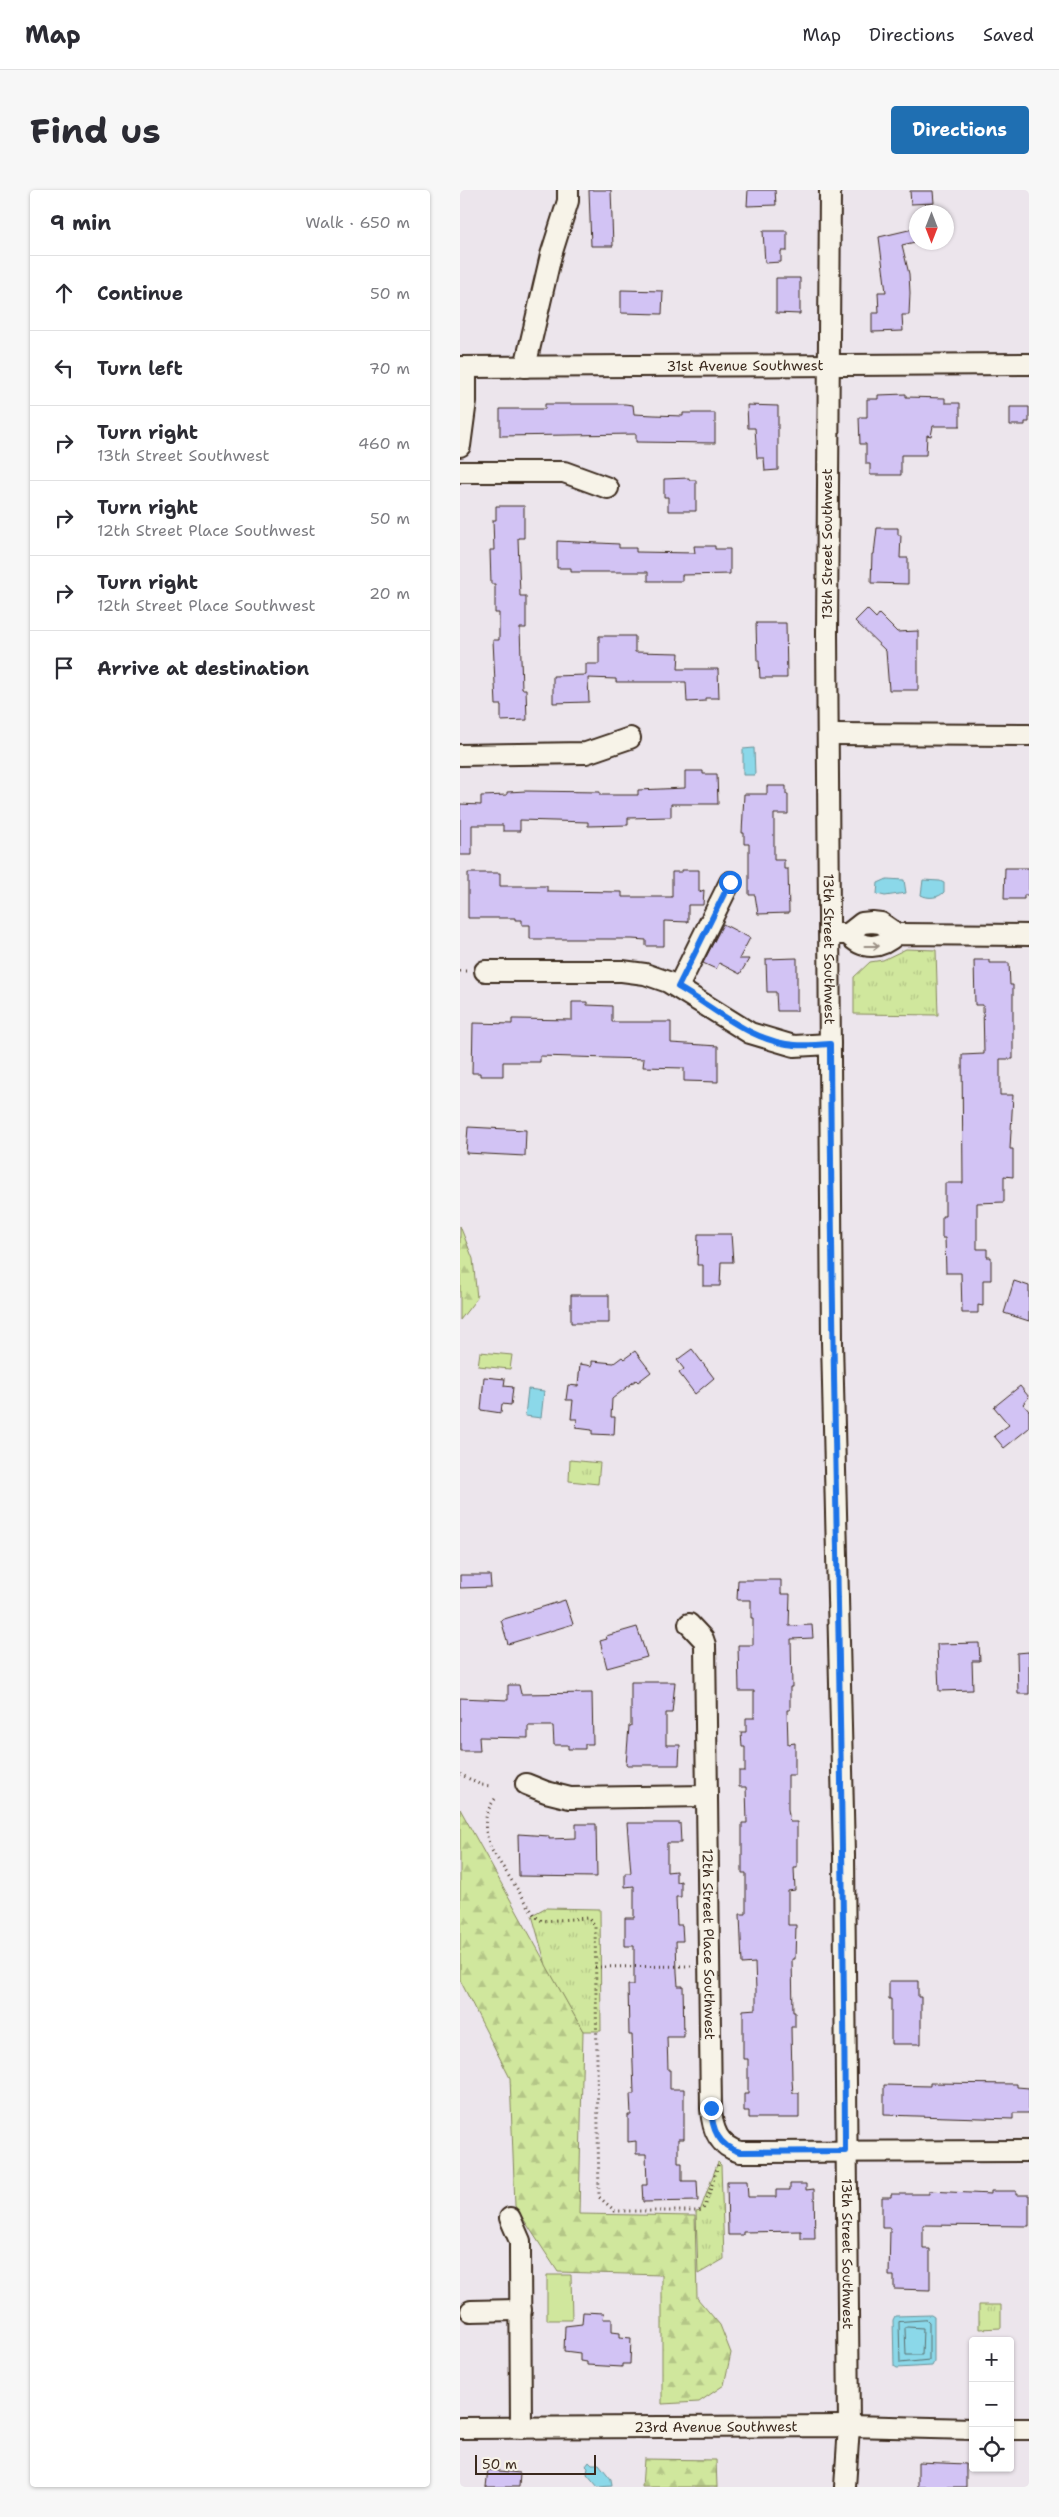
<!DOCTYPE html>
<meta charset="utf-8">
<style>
:root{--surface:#fff;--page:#f7f7f7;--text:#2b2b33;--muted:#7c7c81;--line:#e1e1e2;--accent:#1f6fb2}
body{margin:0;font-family:"Shantell Sans",sans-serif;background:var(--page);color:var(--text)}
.controls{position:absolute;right:15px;bottom:15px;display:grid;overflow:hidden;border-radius:5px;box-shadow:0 1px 4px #0004}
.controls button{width:45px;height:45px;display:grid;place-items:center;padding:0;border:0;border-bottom:1px solid var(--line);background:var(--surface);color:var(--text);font:25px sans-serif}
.compass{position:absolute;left:449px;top:15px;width:45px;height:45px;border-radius:50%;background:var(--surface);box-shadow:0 1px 4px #0004;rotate:180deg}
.scale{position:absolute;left:15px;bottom:12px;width:121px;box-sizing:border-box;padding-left:5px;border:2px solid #3b2a1e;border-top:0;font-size:14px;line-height:18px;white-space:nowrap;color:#3b2a1e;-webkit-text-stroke:4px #f7f3e8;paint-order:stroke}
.stop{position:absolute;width:15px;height:15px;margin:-11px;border:4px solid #1a73e8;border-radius:50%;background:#fff}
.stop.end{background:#1a73e8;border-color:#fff;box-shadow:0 1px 5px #0008}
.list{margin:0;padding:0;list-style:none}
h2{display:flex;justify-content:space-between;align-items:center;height:65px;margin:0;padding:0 20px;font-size:21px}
h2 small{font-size:16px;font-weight:400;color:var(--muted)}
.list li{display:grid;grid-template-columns:32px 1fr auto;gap:15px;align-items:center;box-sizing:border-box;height:75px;padding:0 20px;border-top:1px solid var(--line)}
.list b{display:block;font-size:19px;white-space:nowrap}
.list p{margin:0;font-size:16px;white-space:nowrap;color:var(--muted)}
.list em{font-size:16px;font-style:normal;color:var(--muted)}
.icon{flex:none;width:28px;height:28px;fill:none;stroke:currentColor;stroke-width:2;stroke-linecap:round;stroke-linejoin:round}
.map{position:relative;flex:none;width:569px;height:2297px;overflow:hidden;border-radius:5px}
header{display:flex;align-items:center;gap:30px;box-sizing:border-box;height:70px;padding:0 25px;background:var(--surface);border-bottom:1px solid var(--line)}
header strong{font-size:24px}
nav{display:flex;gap:28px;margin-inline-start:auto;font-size:18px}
.intro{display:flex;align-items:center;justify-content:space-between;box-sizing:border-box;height:120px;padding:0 30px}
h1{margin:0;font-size:35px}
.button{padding:12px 22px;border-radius:5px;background:var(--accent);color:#fff;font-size:18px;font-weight:700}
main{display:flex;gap:30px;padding:0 30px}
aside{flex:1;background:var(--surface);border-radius:5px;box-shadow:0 1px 4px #0004}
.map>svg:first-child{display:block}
.forest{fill:url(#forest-firs);stroke:#86885e}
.park{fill:url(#park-tufts);stroke:#86885e}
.garden{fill:#d0e79d;stroke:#86885e}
.water{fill:#8bd8e9;stroke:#6b9298}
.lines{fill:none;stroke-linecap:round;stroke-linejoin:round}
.shore{stroke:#5b706f;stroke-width:1}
.building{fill:#d2c3f4;stroke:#3b2a1e}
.minor-casing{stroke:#3b2a1e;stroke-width:24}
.path{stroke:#3b2a1e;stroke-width:3;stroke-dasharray:1 4;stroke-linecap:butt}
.minor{stroke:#f7f3e8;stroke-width:20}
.oneway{stroke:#998e83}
.route{stroke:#1a73e8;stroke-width:6}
.labels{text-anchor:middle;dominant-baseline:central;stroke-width:4;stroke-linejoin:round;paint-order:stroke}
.street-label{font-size:14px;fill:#3b2a1e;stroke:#f7f3e8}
</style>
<header>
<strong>Map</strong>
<nav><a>Map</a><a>Directions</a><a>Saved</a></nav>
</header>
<div class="intro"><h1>Find us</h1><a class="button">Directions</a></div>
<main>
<aside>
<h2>9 min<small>Walk · 650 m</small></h2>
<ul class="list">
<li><svg class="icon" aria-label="ahead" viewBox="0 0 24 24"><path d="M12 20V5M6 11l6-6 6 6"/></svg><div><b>Continue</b></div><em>50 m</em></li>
<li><svg class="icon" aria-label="left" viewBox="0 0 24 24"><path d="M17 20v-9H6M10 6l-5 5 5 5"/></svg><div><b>Turn left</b></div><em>70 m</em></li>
<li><svg class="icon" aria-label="right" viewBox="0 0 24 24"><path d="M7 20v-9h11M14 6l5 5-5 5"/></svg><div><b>Turn right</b><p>13th Street Southwest</p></div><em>460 m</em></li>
<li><svg class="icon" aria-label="right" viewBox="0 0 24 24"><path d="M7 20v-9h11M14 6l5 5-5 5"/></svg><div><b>Turn right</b><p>12th Street Place Southwest</p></div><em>50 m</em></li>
<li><svg class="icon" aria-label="right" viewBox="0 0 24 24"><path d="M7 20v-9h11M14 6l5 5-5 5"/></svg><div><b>Turn right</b><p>12th Street Place Southwest</p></div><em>20 m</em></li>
<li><svg class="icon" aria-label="arrive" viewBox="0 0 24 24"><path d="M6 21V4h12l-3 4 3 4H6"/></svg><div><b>Arrive at destination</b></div></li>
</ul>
</aside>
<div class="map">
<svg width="569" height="2297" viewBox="0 0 569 2297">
<defs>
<pattern id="forest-firs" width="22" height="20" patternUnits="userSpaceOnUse" patternTransform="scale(1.25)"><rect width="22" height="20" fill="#d0e79d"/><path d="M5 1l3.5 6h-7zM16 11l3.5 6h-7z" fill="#b4c687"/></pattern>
<pattern id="park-tufts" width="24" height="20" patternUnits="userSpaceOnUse" patternTransform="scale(1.25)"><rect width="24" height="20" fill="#d0e79d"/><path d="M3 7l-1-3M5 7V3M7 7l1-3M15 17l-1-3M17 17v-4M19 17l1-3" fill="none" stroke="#b4c687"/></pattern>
</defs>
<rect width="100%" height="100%" fill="#ece5ec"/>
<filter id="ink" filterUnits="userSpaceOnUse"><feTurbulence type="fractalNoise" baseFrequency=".02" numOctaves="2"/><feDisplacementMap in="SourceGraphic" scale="10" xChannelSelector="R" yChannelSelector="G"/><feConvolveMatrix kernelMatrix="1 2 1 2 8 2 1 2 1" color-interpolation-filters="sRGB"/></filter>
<g filter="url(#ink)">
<!-- forest -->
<path class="forest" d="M0,1036L13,1069L17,1108L0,1130Z
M0,1619L123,1841L119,2024L235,2026L237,2108L260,2135L271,2163L264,2195L239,2212L202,2214V2085L98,2082L55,2016L50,1888L0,1790Z
M184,2269L256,2270L257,2297H182Z"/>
<!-- park -->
<path class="park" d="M446,759L476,760L478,825L394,824V787L410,772L423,770Z
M110,1270L140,1273L138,1294L109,1291Z
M85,1718L140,1719L141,1841H123L86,1775L72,1725Z
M258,1972L261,1975L264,2069L238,2084L236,2022L240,2021Z
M519,2115H541V2138L519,2139Z"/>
<!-- garden -->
<path class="garden" d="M20,1162L52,1165L50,1179L18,1176Z
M87,2085H111L112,2130H87Z"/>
<!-- water -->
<path class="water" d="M294,558L295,585H283V559Z
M427,689L444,690L446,703L425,706L417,704L418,693Z
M463,690L480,691L484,693V702C479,708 468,709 461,705Z
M68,1199L84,1201L81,1228L65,1226Z
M471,2125L474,2127V2172L472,2176L437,2178L434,2176L433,2130L435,2126Z
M129,2271L132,2274H139L151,2289L152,2296L138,2297L127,2284L128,2277L126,2275Z"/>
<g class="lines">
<!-- shore -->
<path class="shore" d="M467,2130L469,2132V2170L440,2173L439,2132Z
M447,2137L463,2138L462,2165H446L445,2139Z"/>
</g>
<!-- building -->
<path class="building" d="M129,0H151L153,56H131Z
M288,0H315L316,15L287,16Z
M450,1H473L474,13L451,14Z
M453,39L455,52L442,55L449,84L450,103L449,125H442L443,141L412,142V123H419L418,102H426L419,47Z
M303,41H327V61H321V72L305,73Z
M316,88H340V124L316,123Z
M161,100L203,101L202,124L161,123Z
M446,204V207L485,208V213H500V236H473L471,246L467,245L466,265H441V285H410V274H406V254H400L399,227H407V209H418V205Z
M85,214H165L173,215L174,224L194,225L223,226V223H255V253L176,252V244L40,246V219H85Z
M287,215L318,216V280L305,281L304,268H297L295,238H288Z
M550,217H569V232H565V235H550Z
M229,288V290H236V321H208V307H204V289Z
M36,316H64V348H58L60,406H66V438H60L62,499H66L67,530L41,531V515H36L33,450H39V423H35V394H31L30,360H34L33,330H36Z
M417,338H438V345H441L440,368H448V394L411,393L412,364H414Z
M97,351L159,354V358H176V362L235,363L234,356H255V359H270V384L222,385V391H188V382H111V378H97Z
M407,419L416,428L419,424L437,442L458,441V500H429L426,461L395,431Z
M296,433H326L327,488H300L299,471H297Z
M139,446H175V462L219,463L218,479H258L259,508H245V511L227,512L226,492H156V489L128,488L129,512L93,513V486L126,485V474H139Z
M225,581H243V584H257L258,614H211V627L168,628V635L128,636V632L60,630V641H43V635H12V665H0V614L21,615V606L47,605V602L66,601L140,602V605H178V600L225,598Z
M307,596H326V604H328V624H314V670H324V679H328L329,723L298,724L295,705H289V654H284V643H282L284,604H307Z
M545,678H569V705H564V709H544Z
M222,680H239V702L244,700L243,715H228V732L204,731V756H186V750L172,749H70V735H62V730H55V728H8V683H40V696H87V701L162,702V707H212V682H222Z
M263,734L290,748L279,769H289L280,784L259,773L256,779L243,773Z
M337,768V821H317L316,802H307L306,769Z
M514,770H529V773H549L550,795H553V869H540V905H553L550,959H553V987L544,986V1012L517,1013V1059H527V1067H531V1090H523V1116L518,1115V1123H502L501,1083H486L485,1048H482V1026H485V993H503L502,865L524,864L523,815H515Z
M112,812H127V815L152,816V832H211V853L258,856V892L224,891V878L183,877L184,869L80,866V872H43V886H20V883H12L13,833L52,834V829H57L112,830Z
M8,937L66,940L65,966L6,963Z
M238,1044H271L273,1072H261L260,1096H243V1075H237Z
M554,1091L569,1096V1131L544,1123Z
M111,1105H149V1133H111Z
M232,1159L254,1188L235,1204L219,1183L224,1179L217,1170Z
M175,1161L191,1182L178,1192L176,1190L152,1209L151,1227H155L154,1245L132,1244V1240L116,1238L117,1229H111L113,1210H106L108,1195L118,1196L120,1174L132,1176V1171L154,1173L162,1167L164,1169Z
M24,1187L45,1189L44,1196L53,1197L51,1215L42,1214L41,1223L21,1220Z
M560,1196L569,1207L563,1214L569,1221V1238L544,1258L534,1246L549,1235L534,1217Z
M0,1385H30L31,1397L0,1398Z
M278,1390H321V1404H330L329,1436L352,1435L353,1448L331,1449L332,1497H330V1520H327L328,1554L335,1553V1585H328V1619L330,1632H337V1678H334L335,1700L328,1701V1735H336L335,1769H332L333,1822H335V1837H331L332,1890L333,1903H339V1928H289V1921H284V1904H288V1869H283V1820L296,1819V1800L295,1773L282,1774L280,1724H286V1683H282V1633H287L286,1597H279V1581H285V1557H282L281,1542H286V1528H294V1501H279L278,1455H293V1428H291V1410H277Z
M105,1410L113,1434L48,1454L41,1430Z
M177,1437L187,1467L147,1478L140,1451L147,1449L146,1446Z
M519,1453L520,1471H512L513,1500L479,1501L477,1454Z
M569,1462V1504H558L557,1463Z
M171,1492H215L212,1523H206V1555H220L219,1575H166L169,1536H171Z
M48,1495H59L61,1504L132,1503L133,1554H125V1559H108V1555H94L93,1536H68V1548L19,1547L20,1561H0V1508L48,1510Z
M167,1633H220L221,1653H207V1682L216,1681V1692L221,1691V1707H216L217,1735H222L223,1751H216L217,1782L218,1796H223L224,1847H207L208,1880H210V1899H224V1949H218V1973H222V1991H237L238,2011L183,2012L182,1995H187L186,1964H176V1951L168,1952V1925H171L170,1904H174L172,1845H169L168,1795H174V1756H165V1728H174V1696L165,1697V1683H171Z
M116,1634H136L137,1687L59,1686L58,1644L89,1646V1649L116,1648Z
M429,1791H458V1807H461V1854H431V1809H429Z
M470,1893L557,1894V1897L569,1898V1923H553V1929L424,1925V1895L470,1896Z
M267,1991H287L288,2007H316V2000H330V1994H346V2000L354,1999L355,2049H341V2041L283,2042V2045H268Z
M469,2001L531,2004V2001H556V2005H569V2036L463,2035V2059H470V2100L434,2099V2086H429L430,2038H422V2007H431V2004H469Z
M123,2122L144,2123L143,2129H152V2142L160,2143V2147L171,2148L170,2174H162V2177L127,2175V2172L120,2171V2163L104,2161L105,2136L122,2134Z
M458,2272L506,2274V2297H458Z
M28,2280L60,2283L59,2297H26Z"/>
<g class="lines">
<!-- minor casing -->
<g class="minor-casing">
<g id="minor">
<path id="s1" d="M370,0L367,444L372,1151L384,1665L389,2236L385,2297"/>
<path id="s2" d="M0,177L569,174"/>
<path d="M65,177L91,65L108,11V0"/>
<path d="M0,256L6,211V177"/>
<path d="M0,282H104L148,298"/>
<path d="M368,544L569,545"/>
<path d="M0,565L126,563L170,548"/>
<path d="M374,744H388L402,733L412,732L421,733L437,744"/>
<path d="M388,744C403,761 421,759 437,744L569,745"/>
<path d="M25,781H162L185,784L208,792L290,843L334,856L370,854"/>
<path d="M218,797L270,692"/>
<path id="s3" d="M229,1434L243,1449L245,1455L251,1918C252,1939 258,1956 280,1962L569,1961"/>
<path d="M66,1594L86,1602L110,1608L247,1606"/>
<path d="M50,2028L60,2051V2063L61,2238"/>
<path d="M11,2121L61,2120"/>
<path id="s4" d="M0,2238L389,2236L513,2239"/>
<path d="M550,2239H569"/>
</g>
</g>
<!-- path -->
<path class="path" d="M0,781H10
M0,1584L21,1595L32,1596
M35,1609C22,1626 24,1640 31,1659L75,1726L82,1731L128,1728L135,1736L139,2007L155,2021H239L245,2017L259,1972
M135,1777L232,1776"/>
<!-- minor -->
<use href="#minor" class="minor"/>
</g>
<!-- one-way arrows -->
<defs><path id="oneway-shaft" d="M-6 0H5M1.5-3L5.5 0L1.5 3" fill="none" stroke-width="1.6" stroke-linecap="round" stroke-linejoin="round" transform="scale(1.25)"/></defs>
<use class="oneway" href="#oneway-shaft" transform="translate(412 756)"/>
</g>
<g class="lines" filter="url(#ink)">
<!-- route -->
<path class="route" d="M251,1918C252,1939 258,1956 280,1962L385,1961C384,1592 372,1223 370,854C358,855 346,856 335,855C291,852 255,818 218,797L270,692"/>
</g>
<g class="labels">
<!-- street labels -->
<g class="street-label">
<text stroke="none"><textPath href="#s2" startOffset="285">31st Avenue Southwest</textPath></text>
<text transform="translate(367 354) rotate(-90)">13th Street Southwest</text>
<text stroke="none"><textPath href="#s1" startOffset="759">13th Street Southwest</textPath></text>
<text stroke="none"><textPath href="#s3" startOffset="326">12th Street Place Southwest</textPath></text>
<text stroke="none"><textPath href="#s1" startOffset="2064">13th Street Southwest</textPath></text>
<text stroke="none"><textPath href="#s4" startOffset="256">23rd Avenue Southwest</textPath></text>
</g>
</g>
</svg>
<div class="controls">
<button>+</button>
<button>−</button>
<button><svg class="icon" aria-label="locate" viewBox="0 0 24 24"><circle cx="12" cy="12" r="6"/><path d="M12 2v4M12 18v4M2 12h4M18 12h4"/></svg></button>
</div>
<svg class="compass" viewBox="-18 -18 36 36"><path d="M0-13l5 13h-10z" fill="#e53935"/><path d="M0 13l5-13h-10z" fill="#7c7c81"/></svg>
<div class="scale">50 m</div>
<div class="stop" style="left:270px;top:692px"></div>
<div class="stop end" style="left:251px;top:1918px"></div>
</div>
</main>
